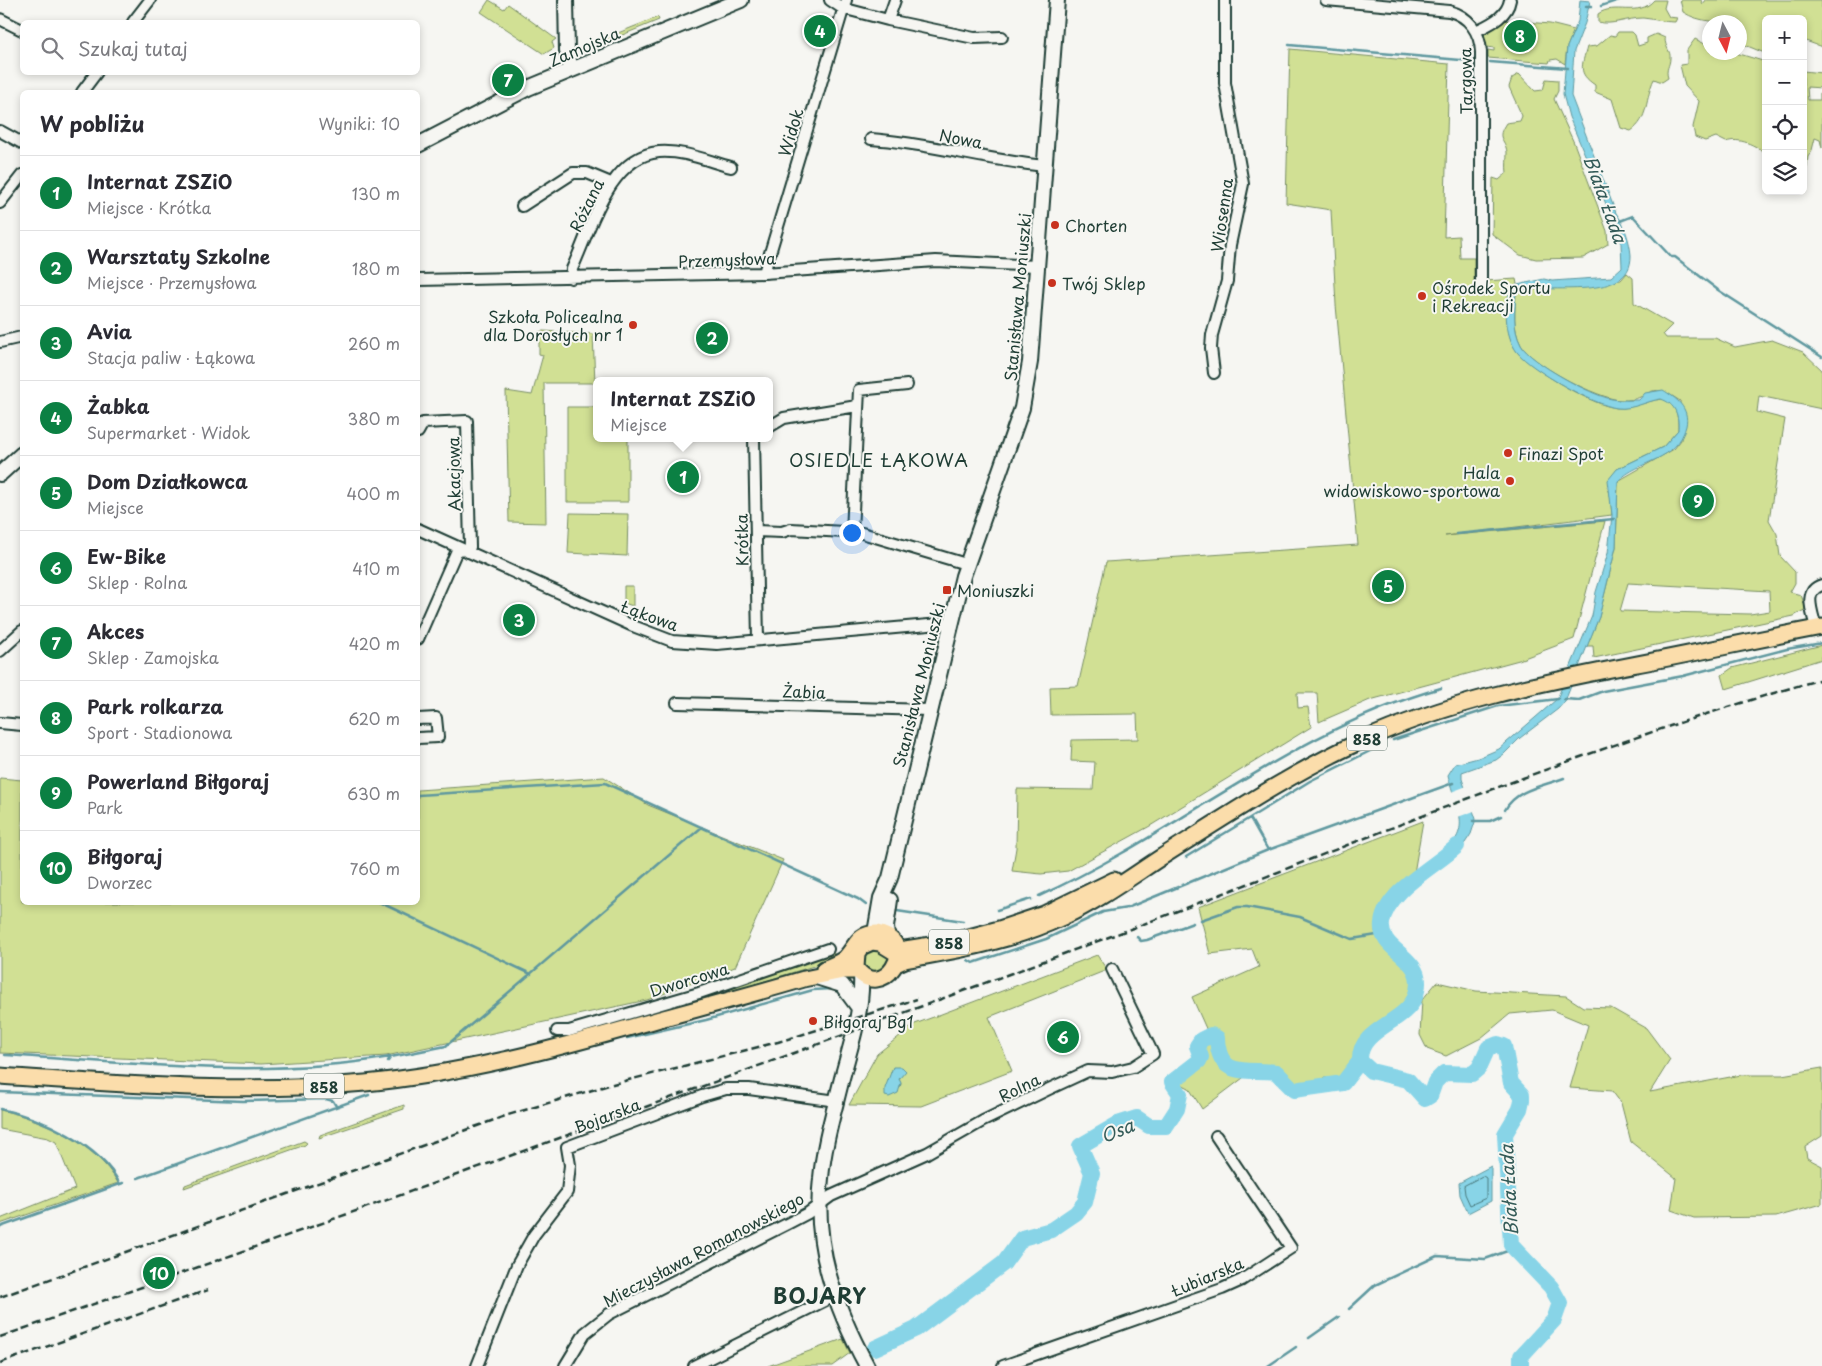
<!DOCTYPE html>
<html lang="pl">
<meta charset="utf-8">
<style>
:root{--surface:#fff;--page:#f2f2f3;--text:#2b2b33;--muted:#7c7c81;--line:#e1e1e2;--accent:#0b8043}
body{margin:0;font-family:"Playpen Sans",sans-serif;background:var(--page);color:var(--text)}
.controls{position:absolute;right:15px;top:15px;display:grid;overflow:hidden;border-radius:8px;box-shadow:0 2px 8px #0003}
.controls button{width:45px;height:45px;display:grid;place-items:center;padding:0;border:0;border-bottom:1px solid var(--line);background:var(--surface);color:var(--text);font:25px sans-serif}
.compass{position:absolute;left:1702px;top:15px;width:45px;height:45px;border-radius:50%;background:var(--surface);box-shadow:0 2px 8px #0003;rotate:173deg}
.you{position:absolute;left:851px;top:532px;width:18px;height:18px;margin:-12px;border:4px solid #fff;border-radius:50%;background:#1a73e8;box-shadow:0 0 0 8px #1a73e833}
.badge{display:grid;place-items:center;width:32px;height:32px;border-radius:50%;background:var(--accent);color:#fff;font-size:16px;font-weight:700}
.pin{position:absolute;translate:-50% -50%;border:2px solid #fff;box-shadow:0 1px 5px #0006}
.popup{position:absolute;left:593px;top:377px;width:180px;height:65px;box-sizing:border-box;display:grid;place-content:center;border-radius:8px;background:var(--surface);filter:drop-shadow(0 1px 4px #0005);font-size:16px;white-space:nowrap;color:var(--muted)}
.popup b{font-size:19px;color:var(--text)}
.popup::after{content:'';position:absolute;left:50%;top:100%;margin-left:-10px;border:10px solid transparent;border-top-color:var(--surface)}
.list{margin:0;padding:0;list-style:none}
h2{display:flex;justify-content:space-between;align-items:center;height:65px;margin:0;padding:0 20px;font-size:21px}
h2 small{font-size:16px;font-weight:400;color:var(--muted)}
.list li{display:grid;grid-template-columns:32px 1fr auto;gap:15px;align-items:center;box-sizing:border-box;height:75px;padding:0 20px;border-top:1px solid var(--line)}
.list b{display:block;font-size:19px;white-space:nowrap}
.list p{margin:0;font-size:16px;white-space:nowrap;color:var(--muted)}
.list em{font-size:16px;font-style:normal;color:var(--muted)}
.icon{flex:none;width:28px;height:28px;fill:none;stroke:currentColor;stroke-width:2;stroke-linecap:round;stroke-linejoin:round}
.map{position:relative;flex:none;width:1822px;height:1366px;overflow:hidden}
.search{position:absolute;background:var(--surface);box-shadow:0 2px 8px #0003;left:20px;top:20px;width:400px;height:55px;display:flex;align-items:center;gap:12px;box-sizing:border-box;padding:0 18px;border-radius:8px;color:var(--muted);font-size:19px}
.panel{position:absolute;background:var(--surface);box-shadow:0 2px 8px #0003;left:20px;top:90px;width:400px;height:815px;border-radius:8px}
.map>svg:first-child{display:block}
.green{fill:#d1e094;stroke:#788e64;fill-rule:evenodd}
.water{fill:#88d4e7;stroke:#5e989f}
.pier{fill:#f6f6f2}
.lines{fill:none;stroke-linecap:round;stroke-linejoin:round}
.shore{stroke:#49797c;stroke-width:1}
.stream{stroke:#5e989f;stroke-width:2.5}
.river{stroke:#88d4e7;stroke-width:16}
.street-casing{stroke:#1f3d34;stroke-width:14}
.secondary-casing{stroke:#1f3d34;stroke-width:18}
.primary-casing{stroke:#1f3d34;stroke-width:19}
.street{stroke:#f6f6f2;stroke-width:10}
.secondary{stroke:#f6f6f2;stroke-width:14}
.primary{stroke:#fbddab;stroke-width:15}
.rail{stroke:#1f3d34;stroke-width:2.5;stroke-dasharray:8 4;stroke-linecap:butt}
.poi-dot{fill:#c8321e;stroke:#f6f6f2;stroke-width:2}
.labels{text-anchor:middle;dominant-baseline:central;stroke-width:4;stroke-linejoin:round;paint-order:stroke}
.shield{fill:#f6f6f2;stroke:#60746d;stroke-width:1}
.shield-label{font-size:15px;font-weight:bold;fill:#1f3d34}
.street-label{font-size:16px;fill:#1f3d34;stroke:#f6f6f2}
.poi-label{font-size:16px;fill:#1f3d34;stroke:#f6f6f2;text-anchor:start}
.water-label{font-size:18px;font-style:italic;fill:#345b58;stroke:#f6f6f2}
.neighbourhood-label{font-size:18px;letter-spacing:1px;fill:#1f3d34;stroke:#f6f6f2}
.district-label{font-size:21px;font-weight:bold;letter-spacing:1px;fill:#1f3d34;stroke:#f6f6f2}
</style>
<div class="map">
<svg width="1822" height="1366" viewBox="0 0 1822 1366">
<rect width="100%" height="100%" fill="#f6f6f2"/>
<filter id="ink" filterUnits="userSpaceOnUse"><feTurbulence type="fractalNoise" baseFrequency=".02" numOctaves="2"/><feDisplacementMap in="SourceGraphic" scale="10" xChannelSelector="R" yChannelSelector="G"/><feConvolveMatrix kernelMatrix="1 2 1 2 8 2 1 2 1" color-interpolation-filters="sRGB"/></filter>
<g filter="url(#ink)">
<!-- green -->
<path class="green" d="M489,0L504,9L508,4L556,39L552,42L554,48L544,54L481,12Z
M1654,0H1666L1664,8L1669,17L1677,18L1675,22C1663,22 1654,19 1643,18C1627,18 1613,26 1598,22V14C1614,2 1639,18 1654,0Z
M1680,0H1701L1703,4L1706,0H1822V47L1803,40V19H1766V52H1762L1740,43V22C1720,22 1700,23 1683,12Z
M658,17L659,20L588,49V45Z
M1502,20L1550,24L1574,30L1567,47L1565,64L1557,59L1550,60L1549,63L1488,58V50L1494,51V48L1487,47L1484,33Z
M1618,32H1632L1635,35L1638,46L1647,43V38L1656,34L1665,38C1665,48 1671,51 1670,58C1670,66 1665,69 1668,78L1662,82L1654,79C1645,98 1649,119 1631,131L1621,128L1612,99L1595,92V85C1577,73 1582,66 1587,47L1597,46L1610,35L1615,36Z
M1695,39L1709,46L1710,52L1736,53L1766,62V154C1756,145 1739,137 1726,142L1716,137L1705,141L1695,137L1693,127L1699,101L1685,86L1680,65L1687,64V50Z
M1290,49L1449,64L1444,237L1459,236L1460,258H1474V289H1485V281L1516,279L1517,284L1510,291C1507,312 1504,338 1520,355C1539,373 1591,405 1617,408C1633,410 1656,396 1666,400C1678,406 1678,419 1678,430L1663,447L1617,469L1607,487L1610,493L1612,515L1445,536L1605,521L1574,639L1519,660L1370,700L1319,722L1317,693H1297L1298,708L1308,707L1311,727L1150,826L1068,871L1041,874L1012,871L1016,848L1017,789L1093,790L1095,762L1071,761L1072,740L1138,739L1137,714L1051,715L1050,687L1078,686L1106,562L1358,545L1336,305L1331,210L1286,203Z
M1803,71L1822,73V88L1807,87L1808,100H1820V93L1822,94V148L1820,140L1815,138L1812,150L1808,157L1804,189Z
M1519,74L1535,91L1543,90L1546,79L1558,80V91L1554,99L1574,143L1607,231L1608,244L1583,258L1536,259L1520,255L1492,234L1493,178L1499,180L1507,173C1506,166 1507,159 1507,152C1505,137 1495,140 1506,123L1520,121L1522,116L1509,87L1512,78Z
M1627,273L1633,278L1634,303L1672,325L1663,334L1666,338H1715L1735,347L1772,340L1803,352L1822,370V409L1759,396L1757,412L1785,419L1769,520L1777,534L1780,556L1795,572V583L1790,592L1801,595L1806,609L1794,616L1594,658L1593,646H1587L1599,617L1616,547L1618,481L1674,449L1681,440L1680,401C1645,377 1653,402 1621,400C1598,399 1531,364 1521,345C1512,328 1515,310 1516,292L1525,289L1621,280ZM1628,583L1769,591L1770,611L1750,614L1620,611Z
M543,331L593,334L595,383H544L546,523L509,522L506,391L532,395L543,355L539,354V332Z
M567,407H597V438H628V502H567Z
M570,513L628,514L627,556L568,553Z
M624,586H633V606L624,603Z
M1822,645V659L1726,689L1722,675L1732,668Z
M604,777L648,805L783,860L735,967L647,1000L386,1056L261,1064L0,1053V778L22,780V902H418V790Z
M1423,821L1414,873L1387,900L1375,931C1383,951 1407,957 1412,978C1419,1007 1372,1024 1358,1043C1353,1051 1356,1058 1353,1066C1350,1076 1339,1082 1330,1084L1327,1078H1323L1319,1085C1298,1090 1295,1089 1278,1074L1279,1070C1258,1070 1210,1073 1219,1039L1213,1034L1208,1033L1192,997L1259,967L1252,949L1210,954L1198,907Z
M873,949L878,950L890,957C885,969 875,976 864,965L863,957Z
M834,953L833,960L733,991L729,989Z
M1097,955L1107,970L989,1017L1012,1071L921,1106L849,1105L877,1054L915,1024ZM893,1067L902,1075L899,1079L901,1084L899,1089L885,1091Z
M1437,982L1476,991L1566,996L1583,1007L1611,1008L1646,1028L1670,1060L1650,1092L1741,1075H1782L1822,1068V1136L1805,1147L1807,1158L1822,1166V1204L1776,1217L1694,1218L1671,1210L1676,1178L1631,1142L1621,1103L1612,1091L1570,1088L1588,1025L1552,1010L1510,1014L1481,1038L1446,1056L1427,1049L1420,1035L1422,1000Z
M1207,1038L1216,1040C1213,1063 1228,1069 1247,1075L1202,1109L1189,1088L1175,1081L1203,1059L1201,1044Z
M404,1105V1109L319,1138L320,1135Z
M0,1110C42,1119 96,1143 118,1183L0,1224V1219L75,1189L56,1142L48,1138L0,1129Z
M304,1141L307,1143L305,1145L184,1188L185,1185Z
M843,1339L850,1353L832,1366H768Z"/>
<!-- water -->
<path class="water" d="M1580,0L1590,1L1585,23L1574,51L1571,96L1616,213C1624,223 1630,242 1631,255C1632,304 1549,282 1516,292C1515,310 1512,328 1521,345C1530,362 1592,396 1612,399C1621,401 1630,400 1639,400L1645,393L1663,390C1676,398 1690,408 1686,426C1677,462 1640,459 1618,481L1616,547L1599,617L1565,701L1558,709L1520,738L1504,754L1496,760L1462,772V779L1476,819L1471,834L1465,843L1441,862L1437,857C1476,830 1456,811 1448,775L1455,764L1478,758L1499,749L1557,699L1592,616L1596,592L1608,553L1612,515L1608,480L1617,469L1663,447L1678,430C1679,416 1676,404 1661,399C1646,401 1633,410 1617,408C1594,405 1531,370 1517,352C1505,336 1502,302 1513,286L1544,279L1552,281L1611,277L1622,267L1621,243L1617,230L1569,117L1563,94L1567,47L1578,21Z
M893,1067H902L906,1071L899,1079L901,1083L898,1093L889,1097L885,1096V1088Z
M1491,1166V1201L1468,1213L1460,1195L1459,1183Z"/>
<!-- pier -->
<path class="pier" d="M1467,786L1477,810L1458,817L1451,792Z"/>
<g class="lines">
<!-- shore -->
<path class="shore" d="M1483,1176L1486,1178V1198L1470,1205L1465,1194L1464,1186Z"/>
<!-- stream -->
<path class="stream" d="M1586,6H1592
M1601,6L1619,0
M1289,45L1472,61
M1490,62L1568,68
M1620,221L1633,216L1671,257H1675L1718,290L1822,357
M1456,534L1614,519
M1564,699L1579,700L1603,691L1683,676L1787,649L1822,643
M1393,740L1498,706L1558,699
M418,795L605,783L858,899L866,905
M1505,810C1516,789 1544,786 1564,778
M1250,818L1268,850
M1473,821H1490L1501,816
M1186,857L1310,781L1374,749
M1039,896C1177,834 1294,729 1441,688
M379,902L531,974
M997,910L1031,899
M897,911L963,921
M1201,920L1238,907H1247L1300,917L1352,939L1383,934
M1137,937L1141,941L1147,940L1193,923
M968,960L973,963L1046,939L1103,912L1127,908L1268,850L1453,783
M627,1038L706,1020L813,990L832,989
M5,1055C132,1063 263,1079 390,1057
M388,1061L391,1057L446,1046L702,827
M0,1092L243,1101L326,1099L333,1101L336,1106
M0,1109C42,1118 99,1144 120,1184
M138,1178L369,1095
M0,1227L123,1183
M1349,1309L1375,1285L1437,1256L1485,1259L1513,1249
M1309,1338L1339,1317
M1268,1366L1296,1347"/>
<!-- river -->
<path class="river" d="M1457,846C1436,866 1386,891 1382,923C1378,954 1431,956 1415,997C1405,1023 1358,1029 1360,1061L1371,1071L1408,1080L1425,1099L1430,1096L1435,1082L1444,1073L1472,1074L1479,1068L1488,1048L1498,1044L1504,1046L1511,1083L1522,1095V1100L1520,1109L1505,1134L1511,1245L1551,1287L1560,1303L1554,1320L1521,1356V1366
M875,1348L916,1329L1004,1263L1022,1238L1051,1230L1076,1213L1085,1202L1092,1173L1080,1146L1118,1124L1137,1118L1149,1126H1166L1177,1109L1180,1094L1172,1082L1199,1061L1201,1057L1197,1046L1201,1040L1211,1035L1217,1038C1219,1080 1246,1068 1276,1072L1294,1090L1343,1083L1360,1061"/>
<!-- street casing -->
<g class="street-casing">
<path id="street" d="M830,0L842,8L888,20L974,38L1002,37
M1326,0L1449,11C1469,16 1480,32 1481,52V289
M0,19L22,30
M888,20L895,0
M133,22L150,0
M1476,31C1490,24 1507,17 1510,0
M82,92L97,72
M0,131L22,143
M871,139C930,143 987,161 1046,166
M0,203L22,175
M522,206L573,173H587L611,183
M764,273L846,0
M571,278L572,269C590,230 609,156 659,152C683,150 708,161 731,167
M418,280L764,273L936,261L1037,266
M0,342L22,337
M1214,373L1211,348L1212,335L1227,281L1230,245L1243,184L1225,83V0
M769,427L784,418L857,406
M418,432L423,423L467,421L470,547L468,552
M754,438L758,640
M418,529L633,626L672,641L717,644L951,623
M756,531L782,532L791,529L862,533L966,564
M852,532L859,390L907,385
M1816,628C1813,613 1802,591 1822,585
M418,639L458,548
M0,651L22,631
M677,703L929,710
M418,719L436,718L438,737L418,738
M0,723L22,725
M557,1031H569L699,993L828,949
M477,1366L517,1265L534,1235L567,1192L570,1165L567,1147L702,1096L726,1089H749L837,1101
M565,1366L585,1333L609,1314L787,1224L808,1213L831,1196L927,1153L983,1121L1049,1089L1088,1071L1112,1072L1133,1067L1153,1054L1112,969
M694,1366L834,1296
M1003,1366L1222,1289L1242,1280L1291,1248L1216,1136"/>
</g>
<!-- secondary casing -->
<g class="secondary-casing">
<path id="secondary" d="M566,0L567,51L571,70
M418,145L528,88L741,0
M0,474L22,454
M887,936L886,927L890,900
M870,942L874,939L881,898L890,878L963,576L1022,408L1030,362L1057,0
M861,974C863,1010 851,1044 842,1078C834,1111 824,1144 821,1178C813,1246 835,1307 867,1366
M816,977L842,985L859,1008"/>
</g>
<!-- primary casing -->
<g class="primary-casing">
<path id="primary" d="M896,964L905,960C959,950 1013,941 1063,917C1098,901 1128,879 1160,858C1225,817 1291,773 1361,741C1448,702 1539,683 1632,665C1696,653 1759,639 1822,627
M824,969C830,966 842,962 846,957C857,945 857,934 877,933C923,943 881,1004 856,968L857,953L861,947L872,942L880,943L893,951L950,942L999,929L1044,914L1114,880
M0,1076C122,1084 243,1094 365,1083C460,1074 551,1050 642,1024C696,1009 750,995 804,979L843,971H858"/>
</g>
<!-- street -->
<use href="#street" class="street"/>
<!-- secondary -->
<use href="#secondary" class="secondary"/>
<!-- primary -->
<use href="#primary" class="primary"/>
<!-- rail -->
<path class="rail" d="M0,1297L508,1115L609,1085L778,1042L917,999
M0,1337C373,1206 746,1072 1117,934C1351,846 1581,747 1822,679
M0,1363L208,1290"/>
</g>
</g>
<!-- markers -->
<g class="poi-dot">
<circle cx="1055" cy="225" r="5"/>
<circle cx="1052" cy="283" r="5"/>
<circle cx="1422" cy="296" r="5"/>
<circle cx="633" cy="325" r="5"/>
<circle cx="1508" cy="453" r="5"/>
<circle cx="1510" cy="481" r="5"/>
<rect x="942" y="585" width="10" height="10" rx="2.5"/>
<circle cx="813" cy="1021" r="5"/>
</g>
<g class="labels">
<!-- shield labels -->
<g class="shield">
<rect x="1347" y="725.5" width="40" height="25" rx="4"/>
<rect x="929" y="929.5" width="40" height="25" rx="4"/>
<rect x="304" y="1073.5" width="40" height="25" rx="4"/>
</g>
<g class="shield-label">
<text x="1367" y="738">858</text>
<text x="949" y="942">858</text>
<text x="324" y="1086">858</text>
</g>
<!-- street labels -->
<g class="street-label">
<text transform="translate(584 46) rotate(-23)">Zamojska</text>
<text transform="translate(1465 81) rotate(-91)">Targowa</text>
<text transform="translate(790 132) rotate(-73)">Widok</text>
<text transform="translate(961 138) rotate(11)">Nowa</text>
<text transform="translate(586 205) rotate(-64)">Różana</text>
<text transform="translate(1221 215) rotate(-82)">Wiosenna</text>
<text transform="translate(727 259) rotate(-2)">Przemysłowa</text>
<text transform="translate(1017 297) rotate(-85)">Stanisława Moniuszki</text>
<text transform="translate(453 474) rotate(-91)">Akacjowa</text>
<text transform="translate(741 540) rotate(-91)">Krótka</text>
<text transform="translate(650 615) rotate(20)">Łąkowa</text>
<text transform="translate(918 685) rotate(-76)">Stanisława Moniuszki</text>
<text transform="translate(804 691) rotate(2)">Żabia</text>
<text transform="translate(689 979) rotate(-17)">Dworcowa</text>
<text transform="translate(1019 1087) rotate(-26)">Rolna</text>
<text transform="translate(607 1115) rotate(-21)">Bojarska</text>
<text transform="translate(703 1249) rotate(-28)">Mieczysława Romanowskiego</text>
<text transform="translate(1207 1276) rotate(-23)">Łubiarska</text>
</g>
<!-- poi labels -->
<g class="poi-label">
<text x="1065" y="225">Chorten</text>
<text x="1062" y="283">Twój Sklep</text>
<text x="1432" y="287">Ośrodek Sportu<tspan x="1432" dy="18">i Rekreacji</tspan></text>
<text x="623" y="316" text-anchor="end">Szkoła Policealna<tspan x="623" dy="18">dla Dorosłych nr 1</tspan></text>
<text x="1518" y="453">Finazi Spot</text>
<text x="1500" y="472" text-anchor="end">Hala<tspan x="1500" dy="18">widowiskowo-sportowa</tspan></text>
<text x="957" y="590">Moniuszki</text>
<text x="823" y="1021">Biłgoraj Bg1</text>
</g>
<!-- water labels -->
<g class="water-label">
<text transform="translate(1606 199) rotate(70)">Biała Łada</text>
<text transform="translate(1117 1130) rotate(-22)">Osa</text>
<text transform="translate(1508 1190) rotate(-93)">Biała Łada</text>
</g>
<!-- neighbourhood labels -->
<g class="neighbourhood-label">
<text x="879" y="459">OSIEDLE ŁĄKOWA</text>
</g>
<!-- district labels -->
<g class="district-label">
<text x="820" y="1295">BOJARY</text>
</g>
</g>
</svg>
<div class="controls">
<button>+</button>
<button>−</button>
<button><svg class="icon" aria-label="locate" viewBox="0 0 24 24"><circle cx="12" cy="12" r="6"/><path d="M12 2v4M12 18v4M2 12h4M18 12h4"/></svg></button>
<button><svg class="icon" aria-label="layers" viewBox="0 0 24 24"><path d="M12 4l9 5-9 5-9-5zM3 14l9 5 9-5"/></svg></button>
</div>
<svg class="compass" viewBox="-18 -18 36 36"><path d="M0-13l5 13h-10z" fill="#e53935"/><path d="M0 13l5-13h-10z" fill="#7c7c81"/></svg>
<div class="you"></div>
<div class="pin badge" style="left:683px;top:477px">1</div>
<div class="popup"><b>Internat ZSZiO</b>Miejsce</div>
<div class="pin badge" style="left:712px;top:338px">2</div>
<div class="pin badge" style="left:519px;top:620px">3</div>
<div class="pin badge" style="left:820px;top:31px">4</div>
<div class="pin badge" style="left:1388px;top:586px">5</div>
<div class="pin badge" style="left:1063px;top:1037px">6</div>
<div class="pin badge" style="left:508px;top:80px">7</div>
<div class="pin badge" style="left:1520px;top:36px">8</div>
<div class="pin badge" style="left:1698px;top:501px">9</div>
<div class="pin badge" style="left:159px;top:1273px">10</div>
<div class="search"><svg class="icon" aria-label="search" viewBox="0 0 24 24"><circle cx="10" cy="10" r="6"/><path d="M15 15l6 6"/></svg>Szukaj tutaj</div>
<section class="panel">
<h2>W pobliżu<small>Wyniki: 10</small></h2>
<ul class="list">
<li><span class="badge">1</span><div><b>Internat ZSZiO</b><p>Miejsce · Krótka</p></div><em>130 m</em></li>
<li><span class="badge">2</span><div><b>Warsztaty Szkolne</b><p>Miejsce · Przemysłowa</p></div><em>180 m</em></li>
<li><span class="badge">3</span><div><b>Avia</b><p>Stacja paliw · Łąkowa</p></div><em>260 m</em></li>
<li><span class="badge">4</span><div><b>Żabka</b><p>Supermarket · Widok</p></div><em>380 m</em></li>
<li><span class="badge">5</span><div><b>Dom Działkowca</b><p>Miejsce</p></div><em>400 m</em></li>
<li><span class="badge">6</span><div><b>Ew-Bike</b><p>Sklep · Rolna</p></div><em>410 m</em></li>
<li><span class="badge">7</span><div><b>Akces</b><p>Sklep · Zamojska</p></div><em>420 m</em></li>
<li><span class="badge">8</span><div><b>Park rolkarza</b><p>Sport · Stadionowa</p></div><em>620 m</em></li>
<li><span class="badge">9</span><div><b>Powerland Biłgoraj</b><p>Park</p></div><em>630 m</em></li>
<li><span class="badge">10</span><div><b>Biłgoraj</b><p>Dworzec</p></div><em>760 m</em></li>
</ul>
</section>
</div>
